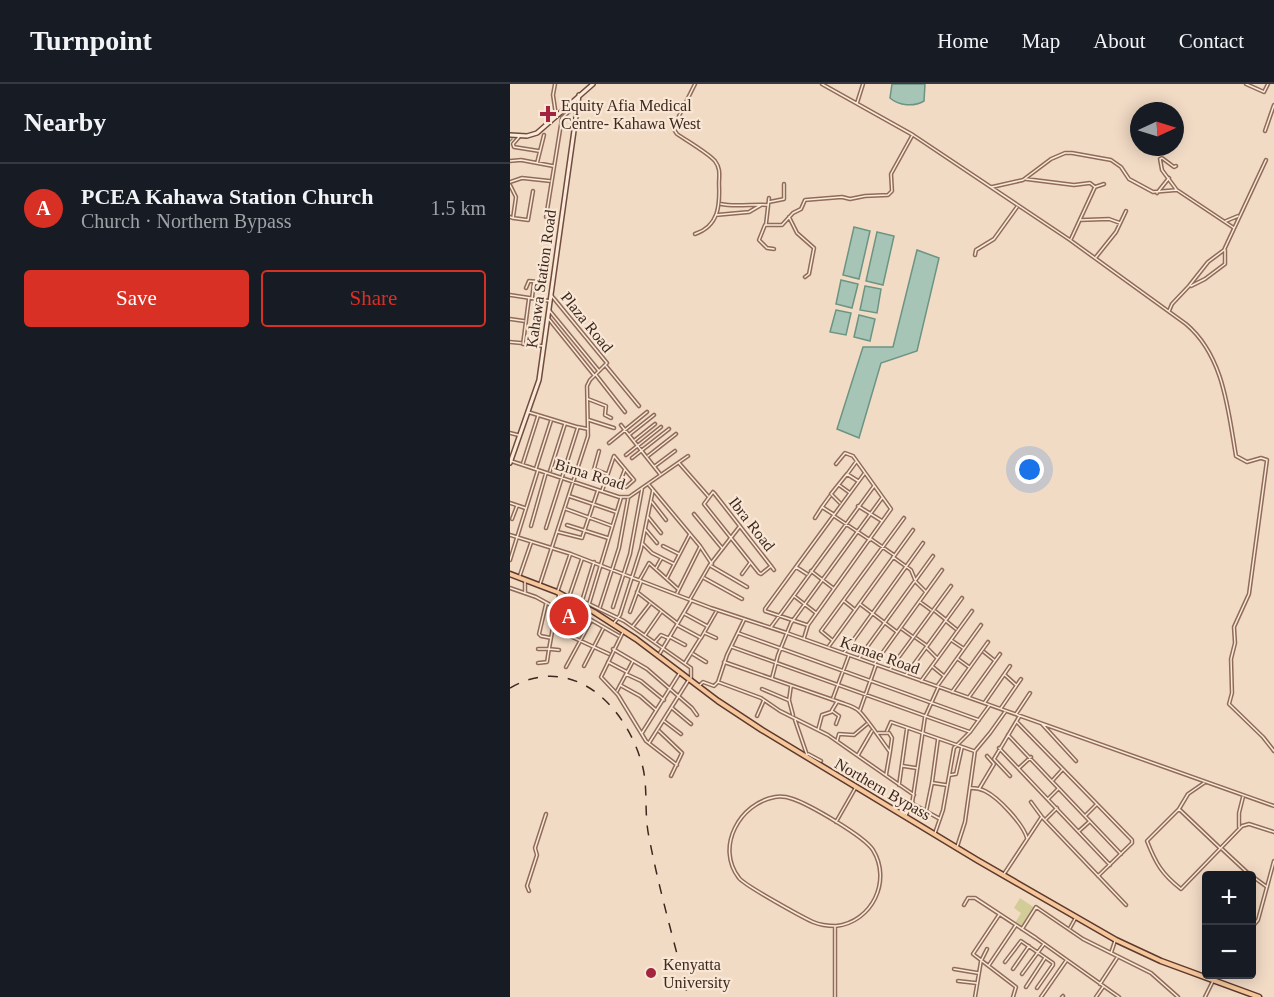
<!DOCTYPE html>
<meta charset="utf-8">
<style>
:root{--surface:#171b24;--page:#242831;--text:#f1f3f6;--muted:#9ea1a6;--line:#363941;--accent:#d93025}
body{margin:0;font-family:"Times New Roman",serif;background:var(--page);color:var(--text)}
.controls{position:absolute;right:18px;bottom:18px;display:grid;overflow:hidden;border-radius:6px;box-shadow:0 3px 15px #0003}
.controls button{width:54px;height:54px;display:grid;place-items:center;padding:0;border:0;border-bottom:2px solid var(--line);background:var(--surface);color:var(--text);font:30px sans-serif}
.compass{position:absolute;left:620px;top:18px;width:54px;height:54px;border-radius:50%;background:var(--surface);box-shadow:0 3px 15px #0003;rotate:86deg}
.you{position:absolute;left:520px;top:386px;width:21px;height:21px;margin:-15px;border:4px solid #fff;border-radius:50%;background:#1a73e8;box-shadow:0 0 0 9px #1a73e833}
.badge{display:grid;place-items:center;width:39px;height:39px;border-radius:50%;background:var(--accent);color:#fff;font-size:20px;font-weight:700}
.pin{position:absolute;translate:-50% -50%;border:3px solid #fff;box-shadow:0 2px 6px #0006}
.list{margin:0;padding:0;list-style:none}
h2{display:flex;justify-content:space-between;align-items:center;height:78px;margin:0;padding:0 24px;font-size:26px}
h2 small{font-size:20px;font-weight:400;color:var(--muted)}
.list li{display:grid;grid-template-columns:39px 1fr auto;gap:18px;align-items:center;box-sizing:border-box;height:90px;padding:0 24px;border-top:2px solid var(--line)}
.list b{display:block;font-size:22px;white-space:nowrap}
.list p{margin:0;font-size:20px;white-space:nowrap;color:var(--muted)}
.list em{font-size:20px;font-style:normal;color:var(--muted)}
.actions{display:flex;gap:12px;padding:18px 24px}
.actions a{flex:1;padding:14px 0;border:2px solid var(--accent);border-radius:6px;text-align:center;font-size:21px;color:var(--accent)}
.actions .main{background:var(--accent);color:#fff}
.map{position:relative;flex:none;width:764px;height:913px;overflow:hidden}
header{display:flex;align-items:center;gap:36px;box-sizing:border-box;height:84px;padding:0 30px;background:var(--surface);border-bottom:2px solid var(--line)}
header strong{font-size:28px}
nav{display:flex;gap:33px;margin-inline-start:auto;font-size:21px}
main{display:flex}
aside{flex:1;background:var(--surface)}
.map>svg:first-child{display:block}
.green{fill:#d1cc98}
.water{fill:#a7c5b6;stroke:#6c9482;stroke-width:1.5}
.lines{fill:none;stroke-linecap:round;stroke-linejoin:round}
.stream{stroke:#6c9482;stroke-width:1.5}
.street-casing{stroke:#8f6b59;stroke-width:4.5}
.secondary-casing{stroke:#714c3c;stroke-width:6}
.primary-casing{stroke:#5c3a2d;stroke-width:7}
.street{stroke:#fbead9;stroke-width:1.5}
.secondary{stroke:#fbead9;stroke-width:3}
.primary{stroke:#f7c79b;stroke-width:4}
.rail{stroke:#3e271e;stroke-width:1.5;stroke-dasharray:10 10;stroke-linecap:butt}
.poi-dot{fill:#a3243f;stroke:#f8e7d5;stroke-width:2}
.labels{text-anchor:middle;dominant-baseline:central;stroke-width:4.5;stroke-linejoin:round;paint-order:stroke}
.poi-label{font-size:16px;fill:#3e271e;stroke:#f8e7d5;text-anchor:start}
.street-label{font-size:16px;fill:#3e271e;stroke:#f8e7d5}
</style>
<header>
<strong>Turnpoint</strong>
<nav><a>Home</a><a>Map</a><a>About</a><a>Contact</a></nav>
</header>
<main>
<aside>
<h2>Nearby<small></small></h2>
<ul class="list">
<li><span class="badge">A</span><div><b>PCEA Kahawa Station Church</b><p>Church · Northern Bypass</p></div><em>1.5 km</em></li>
</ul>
<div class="actions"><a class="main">Save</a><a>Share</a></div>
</aside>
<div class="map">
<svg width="764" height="913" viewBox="0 0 764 913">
<rect width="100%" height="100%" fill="#f2dbc5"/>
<!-- green -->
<path class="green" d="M510,814L525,824L512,844L505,839L511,829L504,824Z"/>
<!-- water -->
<path class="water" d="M382,0H415L414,17C404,23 389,22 380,14Z
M344,143L360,147L349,195L333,191Z
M367,148L384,152L373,201L356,197Z
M407,166L429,174L407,267L371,279L349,354L327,345L353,263H383Z
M331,196L348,200L342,224L326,220Z
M355,202L371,205L367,229L350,226Z
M326,226L341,229L336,251L320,248Z
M349,231L365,235L360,257L344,253Z"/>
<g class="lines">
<!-- stream -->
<path class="stream" d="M0,57L2,55"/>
<!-- street casing -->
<g class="street-casing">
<path id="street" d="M45,0L43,11L46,31
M312,0L403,51L560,156L676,240C714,272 718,326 726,372L737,378L751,374L757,376L739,510L724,543L725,559L721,575L722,609L719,620L753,653L764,667
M736,0L754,8L758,0
M347,19L353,0
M755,47L764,21
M9,53L3,60L4,63L29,67
M0,77L11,76L43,82
M27,79L34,51
M666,82L664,83L652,74L650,75L652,86L666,105
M516,95L564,101L580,99L585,103
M0,98L12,94L40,97
M0,101L6,113L3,134L0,133
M482,103L513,96L541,75L555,69H562L601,76L611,83L619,95L643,108L667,106L724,144
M647,109L659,94
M259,118L274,115V100
M211,120C223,123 244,120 258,121
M206,131L239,128L251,121
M36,133L52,34L66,21
M279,133L287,149L304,164L299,190L295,193
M3,134L18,136L23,107
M571,136L599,135L610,139
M716,137L728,132
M256,140L259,114
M185,150C209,142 210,121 209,100C209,92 211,85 205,77C198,69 177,57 167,50L163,44L185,0
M561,155L585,103L594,100
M264,165L257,164L249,156L255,141H272L283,129L291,125L295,116L332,113L340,115L355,112L378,111L382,107L381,90L402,52
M465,171L466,166L484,155L507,123
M586,173L606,148L616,127
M681,202L695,195L715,180V166
M16,204L19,197L31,198L32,204
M0,211L40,217
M19,214L13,260L33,262
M22,214L24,198
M39,226L89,287
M659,227L662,220L679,202L698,178L714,166L756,76
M38,234L84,291
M0,235L14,237
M0,258L11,259
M96,282L129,322
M86,291L115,328
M78,315L96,322L95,331L101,334
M18,328L67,343
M79,336L104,344
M111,341L150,390
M0,349L8,351
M120,350L144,331
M125,356L145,340
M99,359L137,328
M89,367L84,385L97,390
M116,371L151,343
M138,372L166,350
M122,374L159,345
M1,377L109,413H119L178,372
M13,379L28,332
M169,379L198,412
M145,382L165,367
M26,384L41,337
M40,387L55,340
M338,389L346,378
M109,401L115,385
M139,401L190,462L202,480
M329,401L340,409
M92,407L104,372L124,396L116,403L96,396
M59,412L106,428
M142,418L156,436
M0,419L15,424
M330,419L321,410L337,390L348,397
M348,422L372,437
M312,423L320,412
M56,425L102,442
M184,430L212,464
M324,432L360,456
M138,433L151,449
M305,434L312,423L323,430
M2,435L7,422
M57,441L98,454
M21,442L36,389
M36,444L68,343L78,345
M136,446L147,459
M48,448L72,454L88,406
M0,451L61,470L201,524L277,549L764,722
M361,455L384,471
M133,460L142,469L164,480
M153,462L169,470
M383,473L401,486L406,498L416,508
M0,476L28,386
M201,482L237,503
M261,482L251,490L249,489L194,420L203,408L204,409L261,482L264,486
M286,483L297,490
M146,484L151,475
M301,487L323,504
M232,490L240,479
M10,491L21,459
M157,494L180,450
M194,494L232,515
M130,495L139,479L168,505
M30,500L78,352L77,302L80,296L97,279L41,211
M0,504L26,513L46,524L69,529L109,552
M48,506L60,471
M127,508L167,539
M15,509V496
M167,509L190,463
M284,512L306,529
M59,513L72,475
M180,515L199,482L230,442
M72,517L79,520L111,414
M72,517L84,478
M334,517L344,525
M410,518L421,526
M67,519L60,552L99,570
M36,520L29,550L31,552L41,554
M79,520L114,537L181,584V594
M350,520L387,548
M90,523L109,464L118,415
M103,523L120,470L132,405
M425,527L435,535
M120,528L131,498
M175,530L197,542
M436,537L446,545
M104,539L110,531L131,465L143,406
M167,541L191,554L206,528
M297,541L255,527V525L354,390
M123,542L140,520
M261,543L364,402
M392,545L403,553
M113,548L91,593L108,611L136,657L167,681
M195,549L206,554
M228,549L469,636
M135,551L151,528
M160,553L175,561
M294,554L298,541L381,425L343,372L335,369L326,380
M406,554L416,561
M322,556L311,547L394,434
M441,556L453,564
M145,558L151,551L158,554
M319,562L403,446
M222,563L460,648
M417,564L427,574
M28,565H39L49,510
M103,565L137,585L182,624L187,631
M474,568L484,576
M150,569L181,517
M334,569L413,459
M183,570L196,578
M349,574L423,472
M448,575L459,583
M98,578L117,588
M214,578L332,619C338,621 346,623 350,628C360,639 371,656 380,668L376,691
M28,579L37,578L39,565L49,566
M175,579L190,555
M365,579L432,486
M74,582L93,545
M56,583L81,537
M423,583L434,592
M380,585L441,502
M116,590L131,597L154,616
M396,591L452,514
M495,591L506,601
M262,594L268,571L281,539L372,414
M411,597L462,527
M208,598L217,571L234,536
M110,601L130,612L146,626
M428,601L471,541
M189,602L193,598L204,602L208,598L251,614L270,627L318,651L404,711
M281,602L279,616L283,631
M252,605L278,616
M107,607L123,577
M442,608L478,558
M459,613L490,570
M323,614L339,571
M475,618L500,582
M162,624L181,640
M491,624L511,595
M350,626L366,581
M322,627L329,632L326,640
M506,630L520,609
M247,632L254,616
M285,636L297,671
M154,637L171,650
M507,638L622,756V759L588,792
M532,640L566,677
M308,646L312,631L321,628L327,618
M149,647L172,669L161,692
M377,647L381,638L464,667
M132,649L169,590
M368,649H379L382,654L380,668
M498,651L611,770
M327,657L329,650L344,651L357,640
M139,659L178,597
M489,664L600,781
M298,670L311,677
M348,671L362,647
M393,682L406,684
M509,684L521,673
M440,691L446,690L452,663
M500,692L484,675L509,633
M543,696L552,686
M423,699L436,701
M694,699L678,710L669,725L710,764
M389,701L397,644
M461,704C466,704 471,705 475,707C489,714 513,740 517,754
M469,705L484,680L477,672
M265,713C271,712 277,713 283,715C300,721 354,752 363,766C382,797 362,838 326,842C319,842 310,841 303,838C292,833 234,801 229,794C205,763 230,719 265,713Z
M538,715L548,705
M521,718L532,733L616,821
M403,720L430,735
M669,725L637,757C646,780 652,790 671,805L732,742L739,740L764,748
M416,728L422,699L428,655
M396,731L402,720L415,633L428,604
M576,731L586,721
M536,735L547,724
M326,738L346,703
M729,743V729L733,713
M569,747L579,738
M425,749L433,726L444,664L460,648L479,622
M447,763L455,738L465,667L480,649L495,628
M712,765L741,792
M494,790L531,734
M742,792L757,803
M19,807L17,802L27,771L25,764L36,730
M454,821L458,814H465L526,854L609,913
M489,831L463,870L506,903L503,913
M325,842V913
M742,843L748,836L764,777
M560,844L565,835
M512,845L526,823L573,855L641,889L668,913
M601,869L605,857
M495,878L511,857L543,879V881L527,904
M479,881L506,841
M444,885L468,889
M503,885L519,862
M512,890L534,860
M448,897L466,899
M590,900L607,874
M516,903L535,874
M465,913L471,877L477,865
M531,913L556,877
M552,913L553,912
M586,913L593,903
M695,913L703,897"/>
</g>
<!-- secondary casing -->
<g class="secondary-casing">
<path id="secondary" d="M0,51L17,52L27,49L83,0
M0,379L29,296L69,11"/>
</g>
<!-- primary casing -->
<g class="primary-casing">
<path id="primary" d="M0,490L47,508L84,528L126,555L208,617L252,646L467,776L606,856L651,877L749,913"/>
</g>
<!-- street -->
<use href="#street" class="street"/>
<!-- secondary -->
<use href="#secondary" class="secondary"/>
<!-- primary -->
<use href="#primary" class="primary"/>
<!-- rail -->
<path class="rail" d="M0,604C64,567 118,624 133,684C138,706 134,730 139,753C149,806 165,860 178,913"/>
</g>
<!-- markers -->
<g class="poi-dot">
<path d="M35 21h6v6h6v6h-6v6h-6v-6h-6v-6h6z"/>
<circle cx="141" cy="889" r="6"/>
</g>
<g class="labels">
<!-- poi labels -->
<g class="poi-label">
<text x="51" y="21">Equity Afia Medical<tspan x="51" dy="18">Centre- Kahawa West</tspan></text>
<text x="153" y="880">Kenyatta<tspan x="153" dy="18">University</tspan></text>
</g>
<!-- street labels -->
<g class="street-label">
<text transform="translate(31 195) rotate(-82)">Kahawa Station Road</text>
<text transform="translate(77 238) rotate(51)">Plaza Road</text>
<text transform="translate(80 390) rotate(17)">Bima Road</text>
<text transform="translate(242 440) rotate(52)">Ibra Road</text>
<text transform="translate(370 571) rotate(20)">Kamae Road</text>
<text transform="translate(373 705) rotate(30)">Northern Bypass</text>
</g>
</g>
</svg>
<div class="controls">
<button>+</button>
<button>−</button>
</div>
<svg class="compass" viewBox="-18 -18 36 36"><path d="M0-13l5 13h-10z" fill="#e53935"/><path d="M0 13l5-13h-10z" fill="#9ea1a6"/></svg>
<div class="you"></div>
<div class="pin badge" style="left:59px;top:532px">A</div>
</div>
</main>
